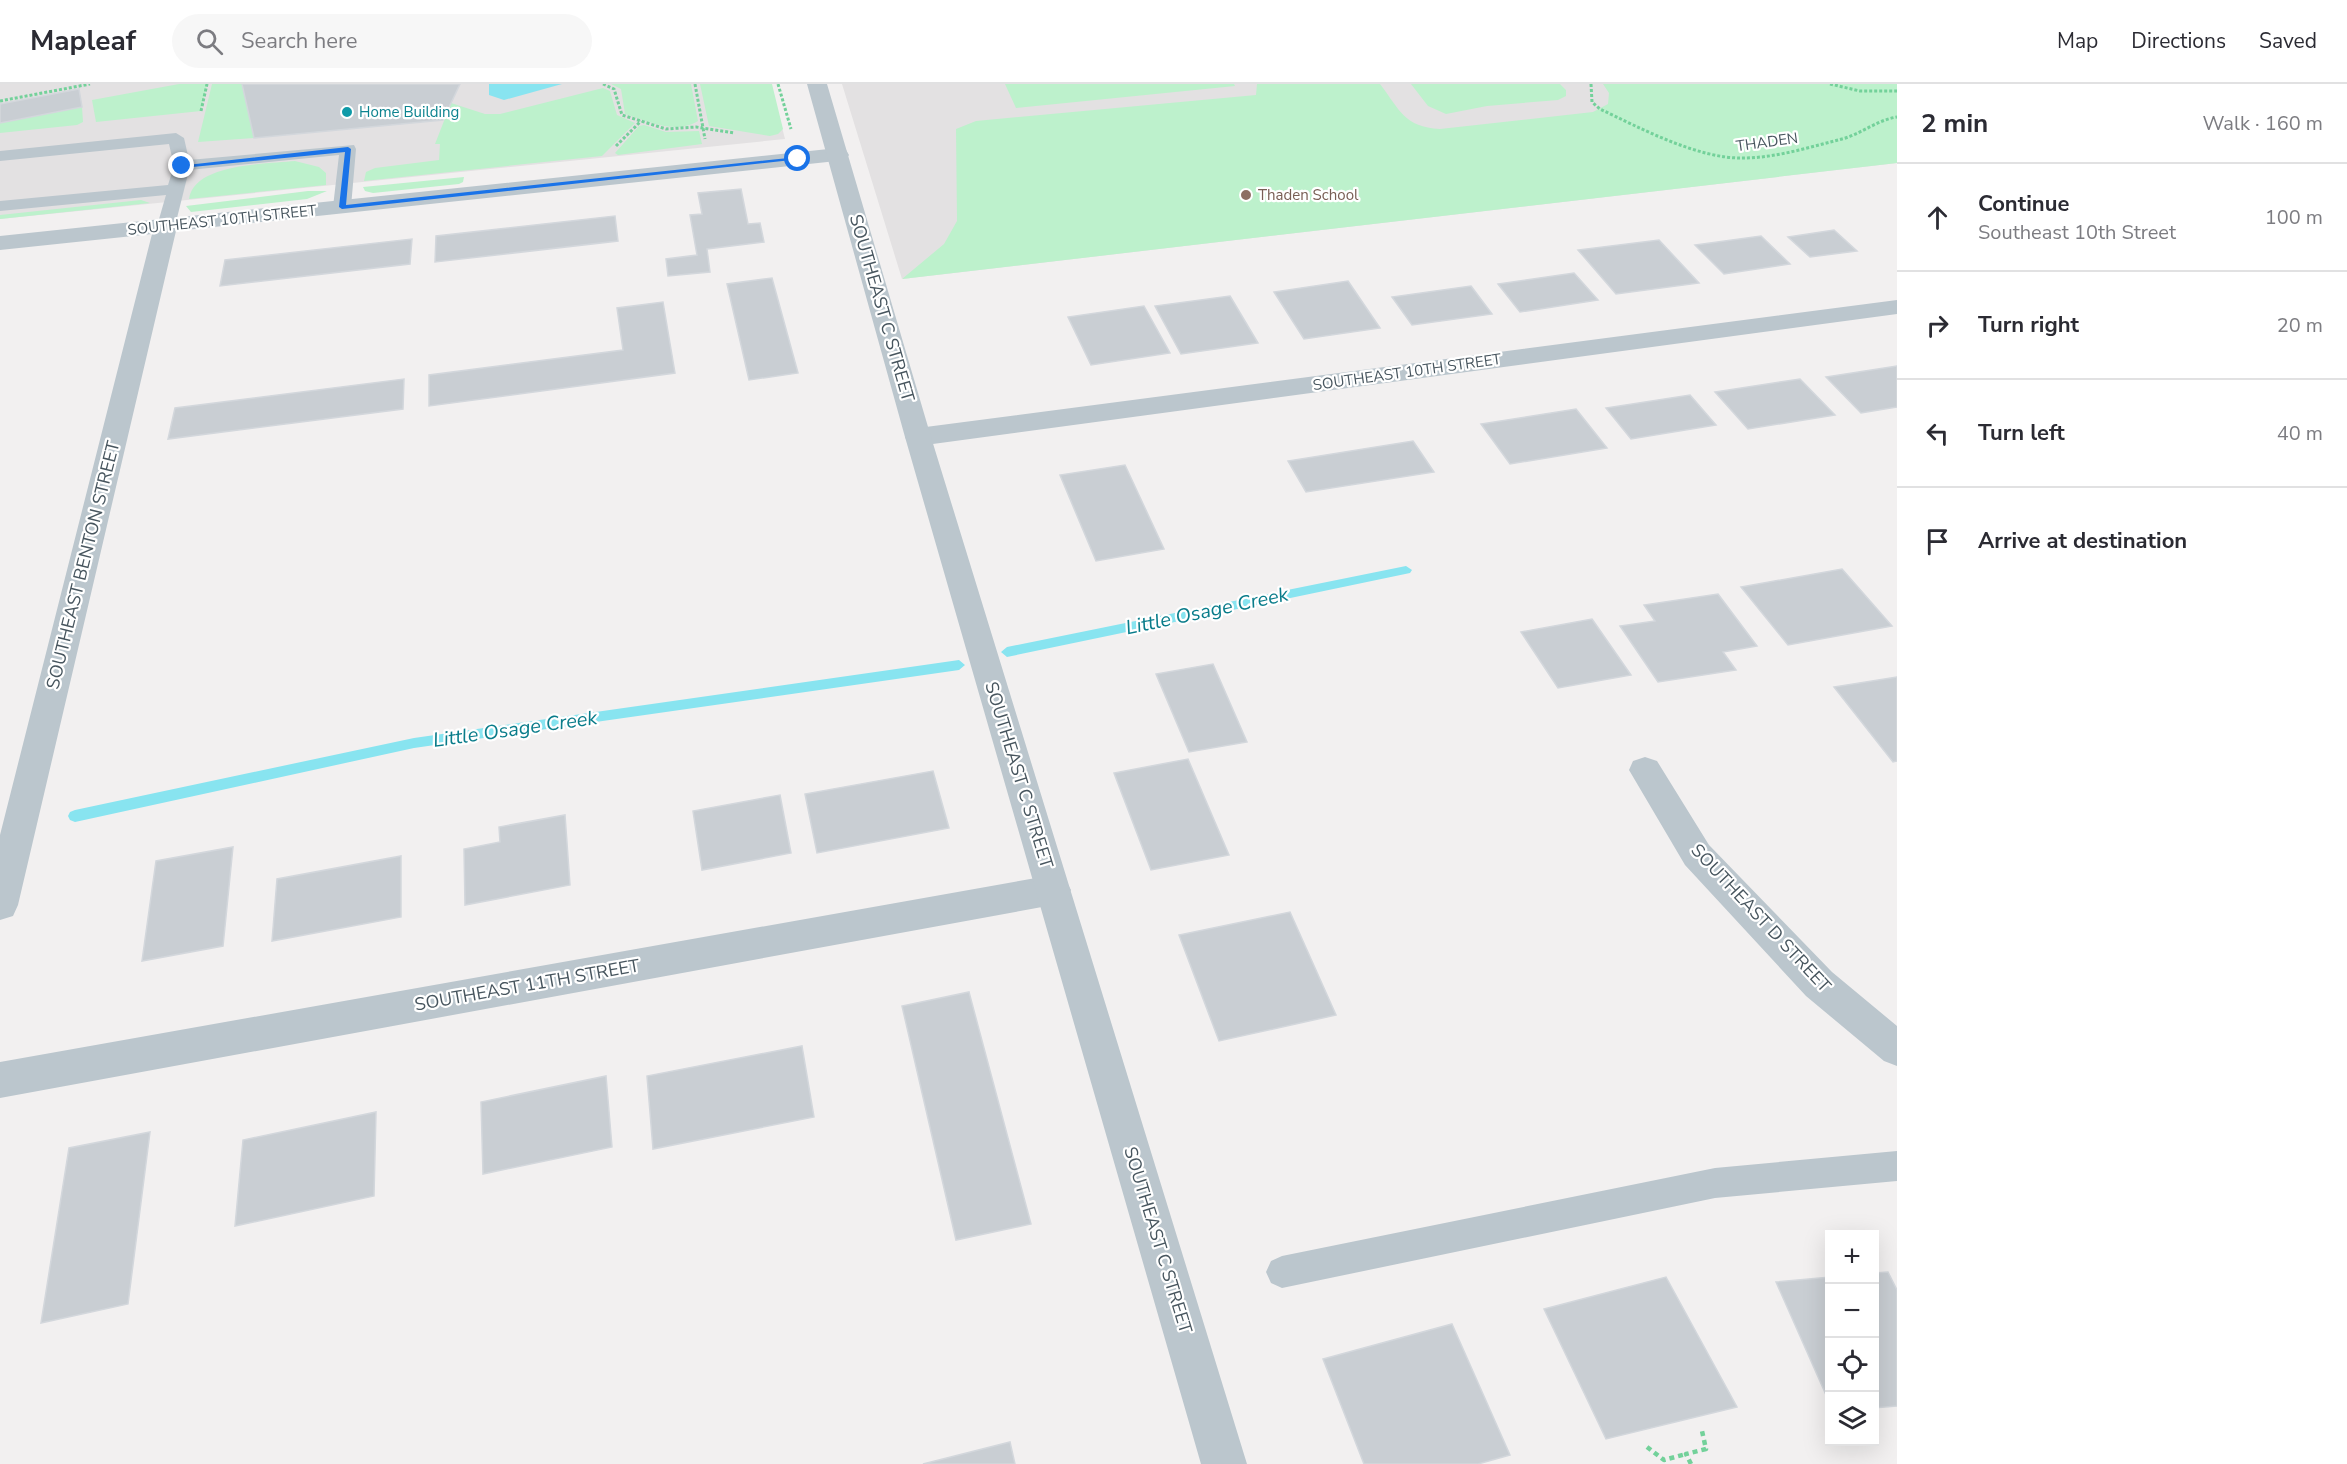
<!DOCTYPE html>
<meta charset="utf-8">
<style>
:root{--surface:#fff;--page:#f7f7f7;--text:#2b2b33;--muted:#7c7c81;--line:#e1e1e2}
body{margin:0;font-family:"Nunito Sans",sans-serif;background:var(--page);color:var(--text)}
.controls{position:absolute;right:18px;bottom:18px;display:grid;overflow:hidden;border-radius:0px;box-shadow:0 6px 24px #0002}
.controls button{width:54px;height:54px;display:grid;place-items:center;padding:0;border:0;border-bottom:2px solid var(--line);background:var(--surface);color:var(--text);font:30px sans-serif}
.stop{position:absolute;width:18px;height:18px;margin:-14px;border:4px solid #1a73e8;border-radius:50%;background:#fff}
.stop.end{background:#1a73e8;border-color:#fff;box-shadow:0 2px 6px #0008}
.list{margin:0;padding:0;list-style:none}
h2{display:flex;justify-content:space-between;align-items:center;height:78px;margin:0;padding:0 24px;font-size:26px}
h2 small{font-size:20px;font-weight:400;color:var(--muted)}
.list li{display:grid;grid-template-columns:39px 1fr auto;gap:18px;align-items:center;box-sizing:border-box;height:108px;padding:0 24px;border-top:2px solid var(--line)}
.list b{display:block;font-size:22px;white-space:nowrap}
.list p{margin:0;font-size:20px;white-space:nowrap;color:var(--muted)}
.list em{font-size:20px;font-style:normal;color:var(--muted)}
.icon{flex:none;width:33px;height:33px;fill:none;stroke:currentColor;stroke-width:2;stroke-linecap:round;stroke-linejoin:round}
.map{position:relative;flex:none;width:1897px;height:1380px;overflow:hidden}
header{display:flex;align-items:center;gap:36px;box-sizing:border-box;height:84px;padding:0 30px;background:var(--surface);border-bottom:2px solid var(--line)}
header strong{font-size:28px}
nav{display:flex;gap:33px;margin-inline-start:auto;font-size:21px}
.search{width:420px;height:54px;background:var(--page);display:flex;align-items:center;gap:15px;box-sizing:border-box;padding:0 21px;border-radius:33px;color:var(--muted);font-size:22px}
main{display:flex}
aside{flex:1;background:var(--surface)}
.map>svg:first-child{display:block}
.education{fill:#e3e1e2}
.green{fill:#bdf1cc}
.water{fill:#88e4f0}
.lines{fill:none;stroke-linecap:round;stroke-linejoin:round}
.stream{fill:#88e4f0;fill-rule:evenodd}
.building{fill:#c9ced3;stroke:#d3d7dc;stroke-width:1.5}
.path-far1{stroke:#73d19a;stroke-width:3;stroke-dasharray:3 2;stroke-linecap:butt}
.path{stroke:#73d19a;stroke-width:4.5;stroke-dasharray:5 4;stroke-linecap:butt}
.service{fill:#bbc6cd;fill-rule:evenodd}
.minor{fill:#bbc6cd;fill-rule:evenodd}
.tertiary{fill:#bbc6cd;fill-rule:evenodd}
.route{fill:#1a73e8}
.culture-dot{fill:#0f9aa8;stroke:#fff;stroke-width:2}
.education-dot{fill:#8d6e63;stroke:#fff;stroke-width:2}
.labels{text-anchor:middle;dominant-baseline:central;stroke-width:4.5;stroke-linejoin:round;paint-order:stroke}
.far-culture-label{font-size:15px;fill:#0d838f;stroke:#fff;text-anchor:start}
.far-street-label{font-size:15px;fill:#47555e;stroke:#fff}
.far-education-label{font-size:15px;fill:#785e54;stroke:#fff;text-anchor:start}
.street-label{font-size:18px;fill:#47555e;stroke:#fff}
.water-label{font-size:20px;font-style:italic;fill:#097c8a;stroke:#fff}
</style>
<header>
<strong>Mapleaf</strong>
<div class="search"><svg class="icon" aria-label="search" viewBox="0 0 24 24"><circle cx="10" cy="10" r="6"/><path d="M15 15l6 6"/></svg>Search here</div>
<nav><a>Map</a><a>Directions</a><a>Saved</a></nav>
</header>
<main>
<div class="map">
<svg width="1897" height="1380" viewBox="0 0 1897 1380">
<rect width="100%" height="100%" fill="#f2f0f0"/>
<!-- education -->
<path class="education" d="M0,0H771L785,55L0,135Z
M842,0H1897V79L902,195Z"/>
<!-- green -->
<path class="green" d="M179,0H207L201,27L96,38L92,16Z
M212,0H242L254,54L198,58Z
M611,0H691L698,37C676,51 647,37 625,30L621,5Z
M700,0H772L783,45L778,50L770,52L709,42Z
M1005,0H1234L1235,2L1016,24Z
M1257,0H1380C1400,26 1404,43 1440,45L1593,28L1608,20L1609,9L1603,0H1897V79L902,195L944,160L957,137L956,45L976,37L1256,11Z
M1411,0H1560L1566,6V12L1558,16L1487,22L1446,30L1428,22Z
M603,4L610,7L617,31L635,39L602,72L364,97L366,88L375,84L439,76L440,60H435L451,19L485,30H500Z
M82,23L83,38L77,41L0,49V39Z
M644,41L666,48L699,47L702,60L618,71L615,69L639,42Z
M295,77L319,83L326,89V101L189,115C194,79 267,80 295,77Z
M464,93L463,98L459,100L373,109L365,107L363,103Z
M308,107H327L307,115L191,128L186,122Z
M141,116L150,119L0,135V131Z"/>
<!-- water -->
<path class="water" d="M489,0H562L504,16L489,11Z"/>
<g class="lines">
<!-- stream -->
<path class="stream" d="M1406,482L1412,486L1410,489L1007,573L1001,568L1007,563Z
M959,576L965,581L959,586L414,664L75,738L70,736L68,732L70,728L75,726L414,654Z"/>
</g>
<!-- building -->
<path class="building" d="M242,0H460L443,36L254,54Z
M79,5L82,23L0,39V20Z
M741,105L748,140L760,139L764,158L707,165L710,188L668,192L666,175L697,171L690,131L702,130L698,109Z
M615,132L618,157L435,178L436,152Z
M1834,146L1857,167L1810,173L1788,153Z
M1761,152L1790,180L1724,190L1695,161Z
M412,155L410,180L220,202L225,176Z
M1659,156L1699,199L1616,210L1578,166Z
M1574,189L1598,216L1520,228L1498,200Z
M772,194L798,289L749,296L727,200Z
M1348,197L1380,244L1304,255L1274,208Z
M1471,202L1492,230L1412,241L1392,213Z
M1230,212L1258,259L1181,270L1155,222Z
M663,218L675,289L429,322V291L623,266L617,224Z
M1144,222L1170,269L1091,281L1068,233Z
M1897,282V323L1861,329L1826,293Z
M404,295L403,325L168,355L175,324Z
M1800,295L1835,331L1748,345L1715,308Z
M1690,311L1716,341L1631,355L1606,324Z
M1576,325L1607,364L1510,380L1481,340Z
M1413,357L1434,388L1306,408L1288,377Z
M1125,381L1164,465L1096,477L1060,391Z
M1842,485L1892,542L1788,561L1741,503Z
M1718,510L1757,562L1723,568L1736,586L1658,598L1620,542L1655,537L1644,521Z
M1592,535L1631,591L1558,604L1521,548Z
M1213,580L1247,658L1189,668L1156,590Z
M1897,593V677L1893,678L1834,603Z
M1188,675L1229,771L1151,786L1114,689Z
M933,687L949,744L817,769L805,710Z
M780,711L791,769L702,786L693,727Z
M565,731L570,801L465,821L464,765L500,758L499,743Z
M233,763L223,862L142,877L156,777Z
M401,772V833L272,857L277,795Z
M1290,828L1336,931L1219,957L1179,851Z
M969,908L1031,1140L956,1156L902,922Z
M802,962L814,1033L653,1065L647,992Z
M606,992L612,1063L483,1090L481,1018Z
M376,1028L374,1112L235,1142L243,1056Z
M150,1048L128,1220L41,1239L69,1064Z
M1888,1188L1897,1206V1322L1874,1324V1189Z
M1666,1193L1737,1323L1606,1355L1544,1225Z
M1830,1193V1320L1776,1198Z
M1452,1240L1510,1371L1478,1380H1364L1323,1275Z
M1010,1358L1015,1380H923Z"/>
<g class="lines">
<!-- path-far1 -->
<path class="path-far1" d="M603,0L614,5L622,31L666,45L696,43L735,49
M695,0L705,55
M778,0L791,45
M1591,0L1592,18L1600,25C1640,44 1698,75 1743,74C1776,74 1810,63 1842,55C1861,50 1877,36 1897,33
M1830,0L1860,7H1897
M0,17L90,0
M201,27L207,0
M616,62L641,37"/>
<!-- path -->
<path class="path" d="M1647,1363L1664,1376L1686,1370
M1691,1380L1686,1370L1706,1365L1702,1347"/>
<!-- service -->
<path class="service" d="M176,49L184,54L189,76L354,61L356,65L351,123L342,128L333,123L339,71L189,86L175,142L166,147L157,142L166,111L0,127V117L168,101L174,82L169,60L0,77V67Z
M1897,1067V1097L1715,1114L1282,1204L1271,1199L1266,1188L1271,1177L1282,1172L1715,1084Z"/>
<!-- minor -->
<path class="minor" d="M838,64L846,66L849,71L846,76L176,147L18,821L13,832L0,836V751L152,150L0,166V152Z
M1897,216V230L918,362L908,359L905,353L908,347L918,344Z
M1645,673L1657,677L1709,761L1832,888L1897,942V982L1884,977L1806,912L1685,781L1629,686L1633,677Z
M1053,791L1065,795L1071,806L1065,817L1053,821L0,1014V978Z"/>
<!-- tertiary -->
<path class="tertiary" d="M807,0H827L931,353L1247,1380H1201L905,353Z"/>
</g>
<!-- route -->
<path class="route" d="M348,63L351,65L346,121L798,73L801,75L342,125L339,123L345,68L182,84L178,82Z"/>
<!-- markers -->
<circle class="culture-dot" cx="347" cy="28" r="6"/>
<circle class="education-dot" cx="1246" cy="111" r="6"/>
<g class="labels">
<!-- far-culture labels -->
<g class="far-culture-label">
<text x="359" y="28">Home Building</text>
</g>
<!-- far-street labels -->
<g class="far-street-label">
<text transform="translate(1767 58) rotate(-8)">THADEN</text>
<text transform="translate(222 136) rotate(-6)">SOUTHEAST 10TH STREET</text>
<text transform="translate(1407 288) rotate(-8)">SOUTHEAST 10TH STREET</text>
</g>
<!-- far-education labels -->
<g class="far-education-label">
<text x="1258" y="111">Thaden School</text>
</g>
<!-- street labels -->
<g class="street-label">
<text transform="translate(882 224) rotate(74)">SOUTHEAST C STREET</text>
<text transform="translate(83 481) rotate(-76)">SOUTHEAST BENTON STREET</text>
<text transform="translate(1019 691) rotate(73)">SOUTHEAST C STREET</text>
<text transform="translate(1761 834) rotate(47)">SOUTHEAST D STREET</text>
<text transform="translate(527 901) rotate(-10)">SOUTHEAST 11TH STREET</text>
<text transform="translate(1158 1156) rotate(73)">SOUTHEAST C STREET</text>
</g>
<!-- water labels -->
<g class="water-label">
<text transform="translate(1207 527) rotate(-12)">Little Osage Creek</text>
<text transform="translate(515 645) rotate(-8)">Little Osage Creek</text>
</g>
</g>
</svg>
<div class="controls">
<button>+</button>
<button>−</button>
<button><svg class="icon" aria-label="locate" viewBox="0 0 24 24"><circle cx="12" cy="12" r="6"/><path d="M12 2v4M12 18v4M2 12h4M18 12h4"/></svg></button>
<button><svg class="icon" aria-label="layers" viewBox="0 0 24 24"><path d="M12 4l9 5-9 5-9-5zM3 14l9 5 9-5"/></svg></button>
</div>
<div class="stop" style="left:798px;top:75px"></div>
<div class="stop end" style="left:182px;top:82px"></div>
</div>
<aside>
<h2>2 min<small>Walk · 160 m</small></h2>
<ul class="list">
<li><svg class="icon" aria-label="ahead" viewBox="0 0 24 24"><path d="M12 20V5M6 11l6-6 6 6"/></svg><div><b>Continue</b><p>Southeast 10th Street</p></div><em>100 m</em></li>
<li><svg class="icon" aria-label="right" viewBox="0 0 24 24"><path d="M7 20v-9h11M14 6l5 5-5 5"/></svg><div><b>Turn right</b></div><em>20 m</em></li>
<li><svg class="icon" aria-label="left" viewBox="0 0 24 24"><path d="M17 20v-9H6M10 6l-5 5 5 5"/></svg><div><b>Turn left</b></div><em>40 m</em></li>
<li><svg class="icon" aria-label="arrive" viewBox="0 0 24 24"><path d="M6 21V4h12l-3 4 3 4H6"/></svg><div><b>Arrive at destination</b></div></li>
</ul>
</aside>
</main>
